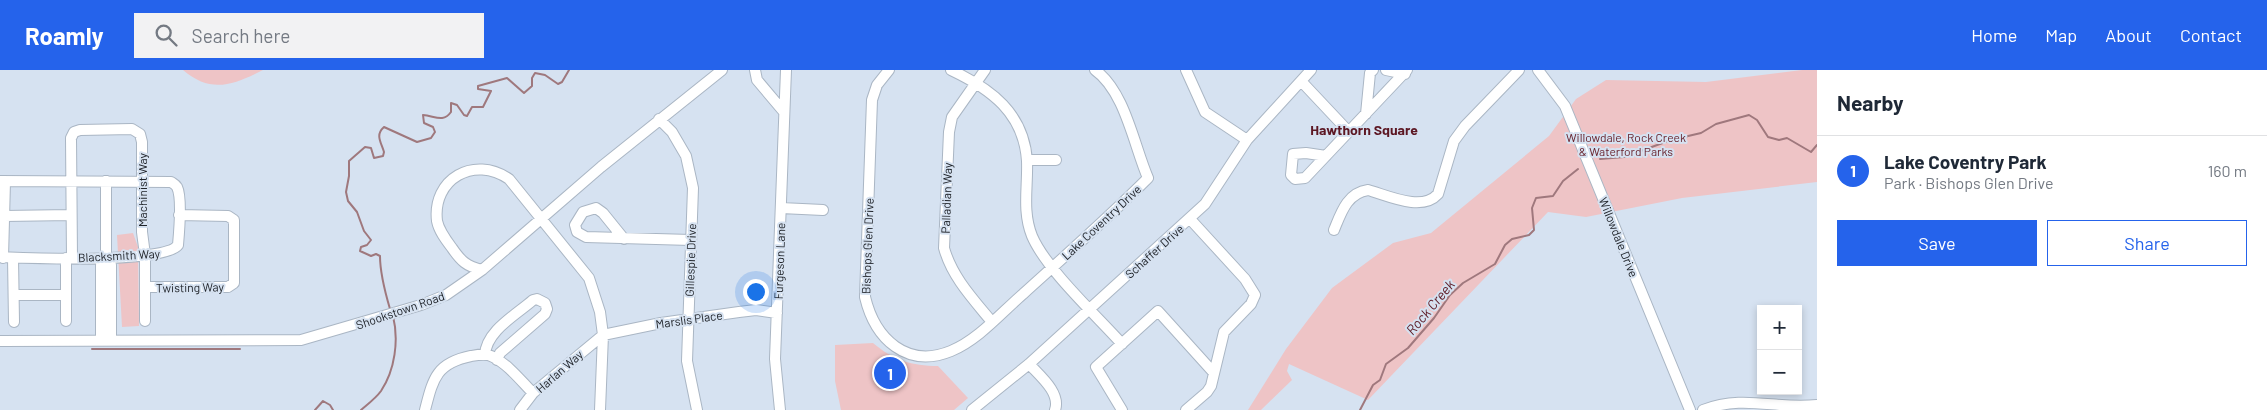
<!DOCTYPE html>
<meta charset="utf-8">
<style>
:root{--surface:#fff;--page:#f2f2f3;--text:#1f2937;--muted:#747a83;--line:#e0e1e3;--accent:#2563eb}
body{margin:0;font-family:Barlow,sans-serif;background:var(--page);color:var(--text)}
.controls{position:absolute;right:15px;bottom:15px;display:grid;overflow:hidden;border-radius:0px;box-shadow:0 2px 8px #0003}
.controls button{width:45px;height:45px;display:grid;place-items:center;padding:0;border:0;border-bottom:1px solid var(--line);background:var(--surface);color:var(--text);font:25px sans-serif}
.you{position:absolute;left:755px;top:221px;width:18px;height:18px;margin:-12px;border:4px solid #fff;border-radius:50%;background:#1a73e8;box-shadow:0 0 0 8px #1a73e833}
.badge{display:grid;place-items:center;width:32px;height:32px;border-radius:50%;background:var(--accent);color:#fff;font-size:16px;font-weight:700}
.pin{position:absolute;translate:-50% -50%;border:2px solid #fff;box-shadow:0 1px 5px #0006}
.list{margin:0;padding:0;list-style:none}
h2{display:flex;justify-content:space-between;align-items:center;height:65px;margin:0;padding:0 20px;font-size:21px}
h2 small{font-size:16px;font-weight:400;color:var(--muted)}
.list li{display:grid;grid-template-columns:32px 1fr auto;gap:15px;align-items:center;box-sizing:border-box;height:70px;padding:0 20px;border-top:1px solid var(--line)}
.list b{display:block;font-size:19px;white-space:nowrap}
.list p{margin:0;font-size:16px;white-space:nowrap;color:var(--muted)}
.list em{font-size:16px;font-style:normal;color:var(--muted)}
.actions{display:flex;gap:10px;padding:15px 20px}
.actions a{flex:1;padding:11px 0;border:1px solid var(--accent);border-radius:0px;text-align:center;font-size:18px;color:var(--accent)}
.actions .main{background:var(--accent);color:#fff}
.icon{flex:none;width:28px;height:28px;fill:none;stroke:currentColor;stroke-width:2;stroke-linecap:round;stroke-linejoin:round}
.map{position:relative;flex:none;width:1817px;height:340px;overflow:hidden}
header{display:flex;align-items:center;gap:30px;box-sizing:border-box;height:70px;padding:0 25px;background:var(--accent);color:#fff}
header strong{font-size:24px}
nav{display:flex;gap:28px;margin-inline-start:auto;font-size:18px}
.search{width:350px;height:45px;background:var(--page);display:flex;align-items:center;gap:12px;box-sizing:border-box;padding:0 18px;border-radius:0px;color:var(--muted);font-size:19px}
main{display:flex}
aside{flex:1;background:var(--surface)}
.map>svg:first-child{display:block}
.green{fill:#eec4c6}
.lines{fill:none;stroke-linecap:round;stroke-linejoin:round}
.stream{stroke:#9f787d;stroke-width:2}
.minor-casing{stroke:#aab6c4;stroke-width:12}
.minor{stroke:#fff;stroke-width:10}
.labels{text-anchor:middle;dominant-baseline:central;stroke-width:4;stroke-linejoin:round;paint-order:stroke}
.park-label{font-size:12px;fill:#69242e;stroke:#d6e2f1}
.street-label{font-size:12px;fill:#20242a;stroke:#d6e2f1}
.neighbourhood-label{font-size:14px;font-weight:bold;fill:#5c1723;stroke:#d6e2f1}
.water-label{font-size:14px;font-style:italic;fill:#5d1924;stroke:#d6e2f1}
</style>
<header>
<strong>Roamly</strong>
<div class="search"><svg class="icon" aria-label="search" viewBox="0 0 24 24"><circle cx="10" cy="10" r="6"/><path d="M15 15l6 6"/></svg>Search here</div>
<nav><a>Home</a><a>Map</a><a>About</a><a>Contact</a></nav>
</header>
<main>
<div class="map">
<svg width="1817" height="340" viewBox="0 0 1817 340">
<rect width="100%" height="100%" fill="#d6e2f1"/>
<!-- green -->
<path class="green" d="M183,0H263C233,15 211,24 183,0Z
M1802,0H1817V112L1682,128L1586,147L1548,142L1368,330L1289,294L1287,301L1292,310L1261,340H1248L1286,279L1332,218L1393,173L1431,163L1549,66L1576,29L1606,10L1706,12Z
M133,163L138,177L139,256L122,257L117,165Z
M873,273C893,290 912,296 938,296L968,328L954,340H841L835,311V275Z"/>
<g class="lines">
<!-- stream -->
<path class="stream" d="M1600,89L1624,87L1671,70L1701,63L1716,54L1749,45L1757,50L1768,67L1779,70L1787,68L1811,82L1817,75
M390,239C385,222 380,204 380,186L376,184L371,186L360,181L361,177L367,175L371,170L364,161L357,142L348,131L346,122L349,106V91L365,77L371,78L374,88L383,86L384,82C381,72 375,65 384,57L417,72L431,68L435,62L433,57L424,53L423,45C435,46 443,53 451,42V33L457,35L464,45L467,46L472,37H483L491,21L478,19V16L507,8L524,23L532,16V8L535,3L545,5L558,14L562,12L569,0
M92,279H240
M315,340L323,331L330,335L333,340
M361,340C368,334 376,328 381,321C395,300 399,270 393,246
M1360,340L1373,315L1380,310L1386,294L1408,278L1434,248L1450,225L1463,213L1495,194L1505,175L1512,169L1529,165L1534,160L1532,138L1536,128L1553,126L1563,111L1578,99"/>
<!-- minor casing -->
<g class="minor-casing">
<path id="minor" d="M755,0L757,10L784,42
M889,0L877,15L872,30L865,227C875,269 907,299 951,281C978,270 1001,243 1023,224C1065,186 1108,148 1148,108C1134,76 1125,21 1095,0
M951,0C991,19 1024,43 1027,91C1028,117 1022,141 1032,166C1046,199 1096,245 1122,274
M985,0L952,47L949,62L944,178C952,207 973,229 992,252
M1186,0L1205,42L1247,70
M1386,0L1405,4
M1538,0L1565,36L1690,340
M1301,11L1349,62
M1366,44L1370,3L1373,0
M659,49L672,62L686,86L693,118L687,291L697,340
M1326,86L1306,83L1293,84L1291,105L1295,109L1305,108L1407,0
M1027,90H1056
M0,111L171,112C174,114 175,114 177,117C182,127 179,164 178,175C166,194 27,188 0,187
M106,111V189L111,195V271
M781,138L823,140
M4,146L71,145
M1334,160C1341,143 1347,123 1368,120C1389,126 1422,142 1438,124L1454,71L1465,56L1519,0
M624,169L603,143L596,138L583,142L575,155L577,162L586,167L691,170
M3,188L5,111
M13,188L14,252
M72,188L71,68L74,62L80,60L132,59L140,64L142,72V162L145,185V251
M482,200C466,196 461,191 452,178C446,170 439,161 437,151C432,109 474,85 509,109L589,208L600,242L603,265L600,340
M145,217H228L234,213V150L228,146L179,145
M14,225H66
M66,251V188
M0,271L301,270L421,235L446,225L482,200L601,97L722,0
M101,271V195L106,189
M485,285C486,261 516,245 533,230L537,229L545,233L547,239L545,244L500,283L497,290
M1029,294C1040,306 1061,323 1055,340
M425,340C433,309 436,293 471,286C477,285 487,283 493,287C509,295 521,311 533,323
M520,340L533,323L603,265L661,253L739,242L756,240L777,243
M780,340L775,289L786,0
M972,340L1029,294L1205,134L1247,70L1311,0
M1122,340L1096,297L1158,241L1214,303
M1186,340L1207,322L1211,316L1224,262L1251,234L1255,225L1245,209L1190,149
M1703,340C1745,324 1776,340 1817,335"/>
</g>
<!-- minor -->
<use href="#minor" class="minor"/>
</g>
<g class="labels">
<!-- park labels -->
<g class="park-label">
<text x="1626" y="67">Willowdale, Rock Creek<tspan x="1626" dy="14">&amp; Waterford Parks</tspan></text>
</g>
<!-- street labels -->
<g class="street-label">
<text transform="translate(142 120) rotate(-90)">Machinist Way</text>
<text transform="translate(946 128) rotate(-88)">Palladian Way</text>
<text transform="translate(1101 152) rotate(-43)">Lake Coventry Drive</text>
<text transform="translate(1619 167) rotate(68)">Willowdale Drive</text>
<text transform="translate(867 176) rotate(-88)">Bishops Glen Drive</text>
<text transform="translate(1154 181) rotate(-42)">Schaffer Drive</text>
<text transform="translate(119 185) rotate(-3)">Blacksmith Way</text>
<text transform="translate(690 190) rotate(-88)">Gillespie Drive</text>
<text transform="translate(779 191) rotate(-88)">Furgeson Lane</text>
<text transform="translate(190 217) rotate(-1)">Twisting Way</text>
<text transform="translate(400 240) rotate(-19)">Shookstown Road</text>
<text transform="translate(689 249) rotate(-8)">Marslis Place</text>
<text transform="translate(559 301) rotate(-41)">Harlan Way</text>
</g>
<!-- neighbourhood labels -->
<g class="neighbourhood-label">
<text x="1364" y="59">Hawthorn Square</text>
</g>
<!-- water labels -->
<g class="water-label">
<text transform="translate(1430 237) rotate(-50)">Rock Creek</text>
</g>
</g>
</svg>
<div class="controls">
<button>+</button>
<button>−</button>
</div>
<div class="you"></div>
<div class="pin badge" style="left:890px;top:303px">1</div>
</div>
<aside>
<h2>Nearby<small></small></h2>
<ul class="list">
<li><span class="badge">1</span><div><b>Lake Coventry Park</b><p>Park · Bishops Glen Drive</p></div><em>160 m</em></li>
</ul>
<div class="actions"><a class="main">Save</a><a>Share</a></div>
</aside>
</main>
